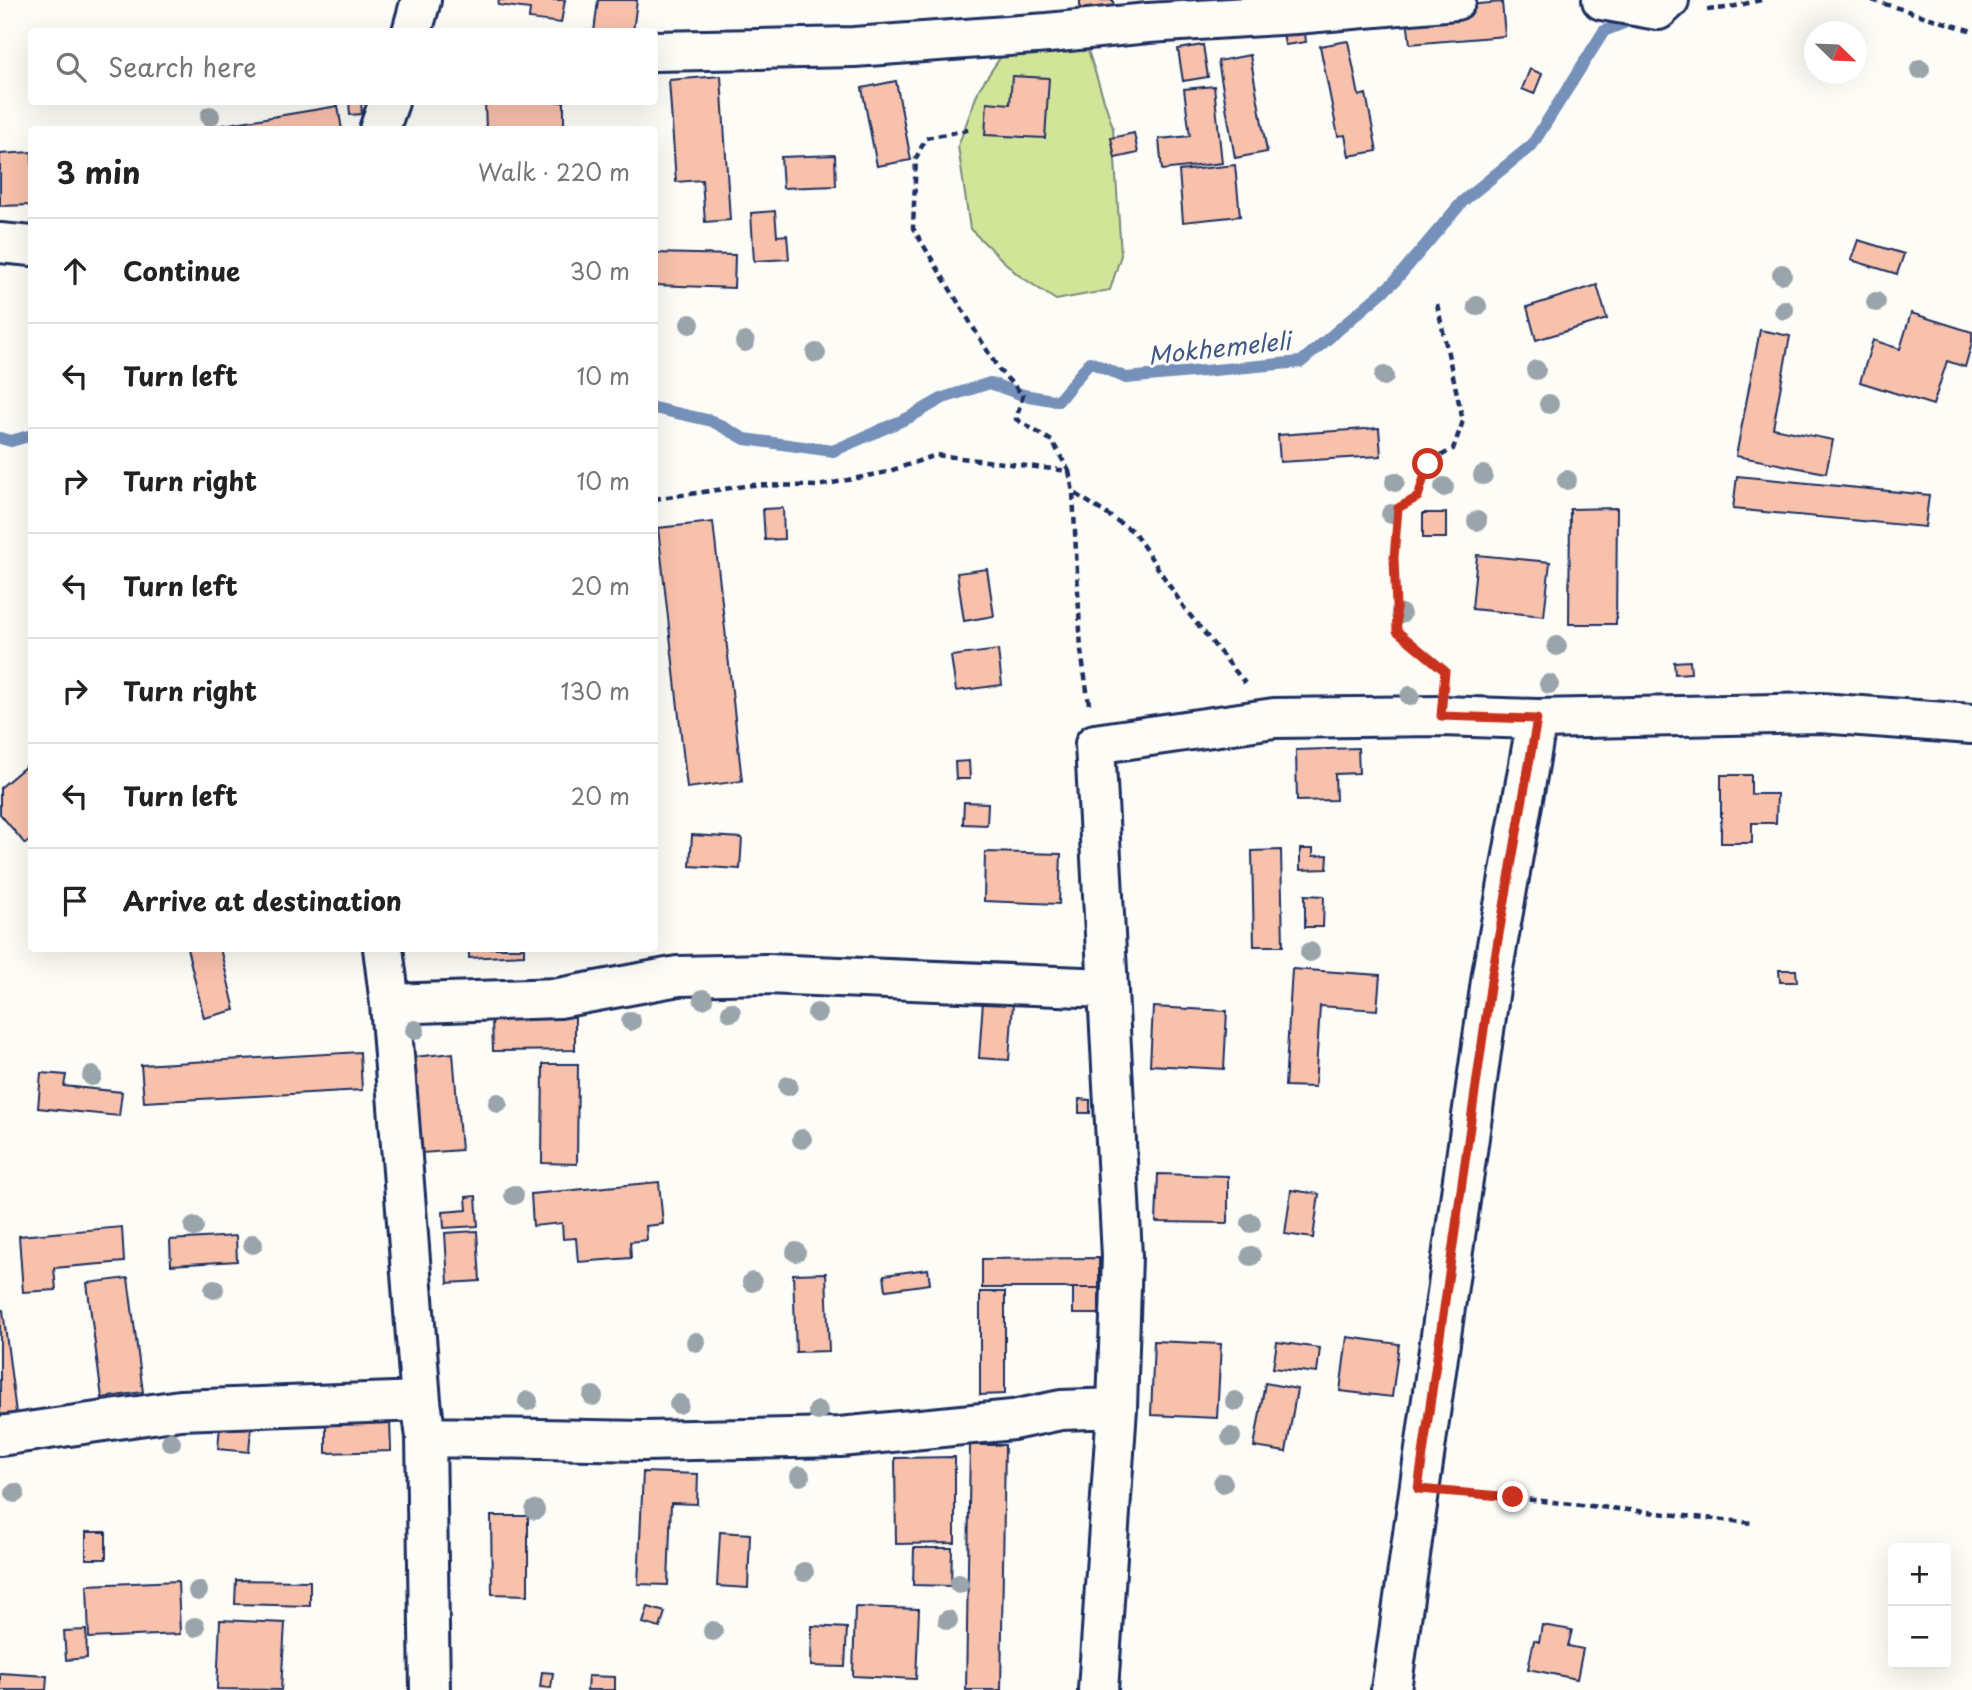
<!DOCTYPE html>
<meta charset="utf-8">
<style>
:root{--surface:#fff;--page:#f6f6f6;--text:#222;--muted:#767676;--line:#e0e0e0}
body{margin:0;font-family:"Playpen Sans",sans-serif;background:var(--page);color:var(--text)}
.controls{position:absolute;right:21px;bottom:21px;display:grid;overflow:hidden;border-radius:7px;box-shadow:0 7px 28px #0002}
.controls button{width:63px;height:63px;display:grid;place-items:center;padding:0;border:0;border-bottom:2px solid var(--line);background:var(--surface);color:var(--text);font:35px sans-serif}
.compass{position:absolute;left:1804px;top:21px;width:63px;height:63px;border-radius:50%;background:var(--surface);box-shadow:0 7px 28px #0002;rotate:113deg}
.stop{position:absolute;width:21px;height:21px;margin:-16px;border:5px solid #c8321e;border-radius:50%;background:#fff}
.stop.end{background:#c8321e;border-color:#fff;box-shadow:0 2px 7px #0008}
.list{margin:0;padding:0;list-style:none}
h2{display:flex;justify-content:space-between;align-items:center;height:91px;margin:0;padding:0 28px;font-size:30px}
h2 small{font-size:23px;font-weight:400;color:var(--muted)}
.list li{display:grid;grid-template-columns:46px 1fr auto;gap:21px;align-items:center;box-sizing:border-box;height:105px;padding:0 28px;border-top:2px solid var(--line)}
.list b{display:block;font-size:26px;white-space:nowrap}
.list em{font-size:23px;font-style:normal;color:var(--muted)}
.icon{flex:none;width:38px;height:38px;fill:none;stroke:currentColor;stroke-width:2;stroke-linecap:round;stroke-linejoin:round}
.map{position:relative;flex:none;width:1972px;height:1690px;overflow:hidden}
.search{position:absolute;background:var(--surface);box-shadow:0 7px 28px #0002;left:28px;top:28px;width:630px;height:77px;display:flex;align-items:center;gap:18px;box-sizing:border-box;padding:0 24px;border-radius:7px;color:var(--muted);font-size:26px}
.panel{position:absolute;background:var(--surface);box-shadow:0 7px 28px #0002;left:28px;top:126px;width:630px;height:826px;border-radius:7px}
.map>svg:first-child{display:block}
.green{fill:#d2e498;stroke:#768a7b;stroke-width:2}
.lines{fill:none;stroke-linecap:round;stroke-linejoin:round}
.stream{stroke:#7491ba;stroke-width:12}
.building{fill:#f8c1ac;stroke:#1b2f5e;stroke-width:2}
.minor-casing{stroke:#1b2f5e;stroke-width:44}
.path{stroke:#1b2f5e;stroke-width:4.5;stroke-dasharray:7 5;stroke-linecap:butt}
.minor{stroke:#fdfcf7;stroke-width:38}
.tree{fill:#9aa4ab}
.route{stroke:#c8321e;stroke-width:9}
.labels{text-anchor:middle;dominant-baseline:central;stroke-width:6;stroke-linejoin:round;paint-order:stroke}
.water-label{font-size:24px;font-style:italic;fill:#405884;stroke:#fdfcf7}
</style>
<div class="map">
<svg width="1972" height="1690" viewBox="0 0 1972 1690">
<rect width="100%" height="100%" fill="#fdfcf7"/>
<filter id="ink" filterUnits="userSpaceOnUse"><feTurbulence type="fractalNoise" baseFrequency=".0143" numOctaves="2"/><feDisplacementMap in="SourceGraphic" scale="14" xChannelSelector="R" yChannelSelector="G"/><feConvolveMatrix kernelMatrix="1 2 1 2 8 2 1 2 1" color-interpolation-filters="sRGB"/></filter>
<g filter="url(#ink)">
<!-- green -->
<path class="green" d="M1085,41L1113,128L1121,255L1110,290L1056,300L1017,274L970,229L958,146L979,89L1006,49Z"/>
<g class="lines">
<!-- stream -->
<path class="stream" d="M654,408L712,421L745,439L833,451L910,417L943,398L990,383L1023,395L1058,401L1090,362L1126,378L1301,362L1394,282L1463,201L1532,145L1604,31L1639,17
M0,438L11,441L32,435"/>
</g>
<!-- building -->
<path class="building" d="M499,0H565L561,23L529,19L530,9L498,5Z
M598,0H637L633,32H594Z
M1080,0H1113L1114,11L1080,13Z
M1502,2L1505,36L1410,44L1406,10Z
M1304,25L1306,42L1285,45L1282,27Z
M1348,41L1359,96L1366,94L1377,151L1349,156L1345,135L1338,136L1320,46Z
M1203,45L1208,77L1183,81L1178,49Z
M1250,55L1267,152L1235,158L1218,61Z
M1530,69L1542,74L1534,94L1522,89Z
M721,76L730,220L705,222L702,180L676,182L669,80Z
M1012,76L1049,78L1045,138L985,135L987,102L1010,104Z
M896,81L911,160L877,166L862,88Z
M1214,86L1222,163L1162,170L1159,139L1190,136L1184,89Z
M349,102H361L362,114L350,115Z
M485,102H564V130H486Z
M338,106L342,130H193Z
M1134,133L1138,153L1115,158L1111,138Z
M32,152V205L0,206V154Z
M835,155L836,186L783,188L781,157Z
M1235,165L1240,216L1183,222L1179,171Z
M775,211L777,236L787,235L789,259L754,261L751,213Z
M1858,240L1904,254L1897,274L1851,260Z
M654,253L735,255L734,288L654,285Z
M1597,285L1607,319L1536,340L1527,307Z
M1911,313L1972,332V343L1965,367L1947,361L1933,405L1860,382L1873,340L1900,349Z
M1760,330L1790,336L1773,428L1833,440L1826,473L1736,456Z
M1379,428L1381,456L1280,462L1278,435Z
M1737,476L1929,495L1925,527L1733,509Z
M783,508L784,539L765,540L763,509Z
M1617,508L1616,624H1569L1570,509Z
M1423,513H1446V538H1423Z
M713,522L742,781L687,788L658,528Z
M1477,555L1550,562L1544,616L1472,609Z
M987,569L994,616L964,621L957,573Z
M998,650L1002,685L956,691L951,656Z
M1690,661L1691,673L1675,674L1674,662Z
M1358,748L1359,773L1335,774L1336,800L1297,801L1296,750Z
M32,761V839L25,844L0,814V788Z
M969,761L970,779H956L955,762Z
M1721,775H1751V794H1777L1776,823H1752V843H1721Z
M964,802L988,803L987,825L963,824Z
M692,835L742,838L740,869L690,866Z
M1300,849H1313V856L1328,855L1327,869L1300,870Z
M1281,850L1283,946H1254L1252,851Z
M985,852L1061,854L1059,904L984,901Z
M1305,895L1324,896L1323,927H1305Z
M187,948H220L235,1010L204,1018Z
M469,948H524V955L469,958Z
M1292,969L1380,975L1377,1010L1320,1006L1315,1087L1285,1086Z
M1779,970H1796L1797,982H1780Z
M984,987L1014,989L1009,1060L979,1058Z
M1153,1007L1227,1011L1224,1069L1150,1065Z
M575,1016V1050L493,1051L492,1018Z
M360,1052L362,1090L144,1102L141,1065Z
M453,1053L461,1150L422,1153L414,1057Z
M543,1064H578L577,1164L542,1163Z
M41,1073L66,1075L64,1086L122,1092L119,1116L38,1108Z
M1079,1099L1090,1100V1113H1079Z
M1158,1174L1228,1176V1223L1156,1222Z
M659,1182L663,1224L646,1226L647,1240L630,1242L631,1258L578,1262L576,1238L563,1239L562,1223L533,1226L531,1194Z
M1291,1190L1319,1194L1313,1238L1285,1234Z
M476,1196L478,1226L444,1228L443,1212L467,1210L466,1197Z
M122,1227L124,1262L54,1268L56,1290L23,1292L19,1236Z
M477,1231L480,1281L448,1283L445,1233Z
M236,1236L237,1261L171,1265L170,1240Z
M1099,1258V1288H982V1259Z
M928,1269L930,1284L886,1290L884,1275Z
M826,1273L829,1351L796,1352L793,1274Z
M128,1278L143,1392L102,1398L87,1283Z
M1073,1288H1099V1314H1073Z
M980,1292H1005V1394L980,1395Z
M3,1310L16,1413L0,1415V1311Z
M1347,1337L1399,1344L1392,1397L1340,1391Z
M1154,1341L1221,1344L1217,1418L1151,1415Z
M1277,1342L1320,1348L1317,1373L1273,1368Z
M1265,1383L1297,1389L1286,1452L1254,1447Z
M390,1420L391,1451L326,1453V1421Z
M220,1425L251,1428L249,1452L218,1449Z
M970,1445H1005L1001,1690H966Z
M955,1457V1543L896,1544L895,1458Z
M643,1472L698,1474L697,1504L671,1503L668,1585L638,1584Z
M491,1516H528V1595L492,1594Z
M86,1532H106V1559H86Z
M720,1532L750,1534L748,1588L717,1586Z
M914,1548H952L951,1586L913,1585Z
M236,1580L310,1581V1606L235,1604Z
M178,1581L180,1634L89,1638L87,1585Z
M648,1607L665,1612L660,1628L643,1623Z
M855,1607L919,1609L916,1679L853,1676Z
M220,1620L285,1623L281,1690L217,1689Z
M1542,1625L1572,1630L1568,1646L1583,1649L1577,1679L1528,1669L1534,1640L1539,1642Z
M812,1626L847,1628L845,1667L811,1666Z
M86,1630L87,1658L66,1660L64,1631Z
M542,1672L553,1673L551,1688L540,1687Z
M0,1673L47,1676L46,1690H0Z
M588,1676L615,1677V1690H587Z"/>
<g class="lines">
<!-- minor casing -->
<g class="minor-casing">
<path id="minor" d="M1602,0L1658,10L1669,0
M412,32L421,0
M654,51L854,47L1048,33L1148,23L1296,14L1456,0
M379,130L389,102
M0,243L32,246
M383,948L390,1004
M0,1436L180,1410L421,1401
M426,1437L643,1441L840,1437L1013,1420L1061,1410L1117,1408
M430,1690L426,1437L421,1401L390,1004L559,998L678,976L766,974L1108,988
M1098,1690L1117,1408L1122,1256L1095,744L1274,718L1441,716L1537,719L1820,713L1972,724
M1391,1690L1492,974L1537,719"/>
</g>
<!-- path -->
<path class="path" d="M1872,0L1972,31
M1707,10L1727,8L1761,0
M1437,304L1463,421L1453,449L1428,463L1418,497L1399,508L1394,558L1397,631L1445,671V676
M1069,471L1073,492
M654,499L752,485L818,486L887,472L936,455L1069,471L1052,441L1016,419L1023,395L999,370L913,228L916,158L926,138L972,129
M1089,704L1081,651L1073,492L1134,532L1185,609L1245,683
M1457,1492L1753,1523"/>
<!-- minor -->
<use href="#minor" class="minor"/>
</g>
<!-- trees -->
<g class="tree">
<circle cx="1920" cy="69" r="10"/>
<circle cx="210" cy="116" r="10"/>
<circle cx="1782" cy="274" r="10"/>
<circle cx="1876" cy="302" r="10"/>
<circle cx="1477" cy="306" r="10"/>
<circle cx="1784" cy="310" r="10"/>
<circle cx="690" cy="324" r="10"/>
<circle cx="745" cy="342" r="10"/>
<circle cx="816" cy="353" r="10"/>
<circle cx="1536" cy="370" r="10"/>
<circle cx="1384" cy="376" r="10"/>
<circle cx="1549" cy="404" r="10"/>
<circle cx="1483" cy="475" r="10"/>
<circle cx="1567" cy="480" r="10"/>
<circle cx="1395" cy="482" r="10"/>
<circle cx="1444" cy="487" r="10"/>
<circle cx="1391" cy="514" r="10"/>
<circle cx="1477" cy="521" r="10"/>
<circle cx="1401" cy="614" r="10"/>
<circle cx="1557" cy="646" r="10"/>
<circle cx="1549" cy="684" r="10"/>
<circle cx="1410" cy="696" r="10"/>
<circle cx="1310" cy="952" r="10"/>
<circle cx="703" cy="999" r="10"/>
<circle cx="731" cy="1012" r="10"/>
<circle cx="817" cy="1013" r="10"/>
<circle cx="631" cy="1021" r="10"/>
<circle cx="415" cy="1030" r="10"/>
<circle cx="92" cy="1076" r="10"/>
<circle cx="788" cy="1086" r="10"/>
<circle cx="498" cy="1103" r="10"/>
<circle cx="802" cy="1139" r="10"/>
<circle cx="514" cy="1195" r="10"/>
<circle cx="1251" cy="1223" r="10"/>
<circle cx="194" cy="1227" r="10"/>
<circle cx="253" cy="1244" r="10"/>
<circle cx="796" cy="1252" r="10"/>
<circle cx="1251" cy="1256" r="10"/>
<circle cx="752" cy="1282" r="10"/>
<circle cx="214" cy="1289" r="10"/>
<circle cx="696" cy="1342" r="10"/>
<circle cx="593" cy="1396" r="10"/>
<circle cx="528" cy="1401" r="10"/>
<circle cx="1235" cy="1401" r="10"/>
<circle cx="679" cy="1404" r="10"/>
<circle cx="818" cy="1411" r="10"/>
<circle cx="1231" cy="1437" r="10"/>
<circle cx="171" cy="1442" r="10"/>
<circle cx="800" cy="1476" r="10"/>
<circle cx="1223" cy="1483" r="10"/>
<circle cx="15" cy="1493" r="10"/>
<circle cx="535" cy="1510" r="10"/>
<circle cx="804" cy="1572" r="10"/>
<circle cx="959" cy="1584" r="10"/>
<circle cx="198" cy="1591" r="10"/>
<circle cx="948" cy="1620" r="10"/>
<circle cx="195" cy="1627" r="10"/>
<circle cx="713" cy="1631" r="10"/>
</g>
</g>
<g class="lines" filter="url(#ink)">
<!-- route -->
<path class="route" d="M1428,464L1418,497L1398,508L1394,558L1397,631L1445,671L1441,716L1537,719L1492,974L1418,1489L1513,1497"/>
</g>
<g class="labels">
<!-- water labels -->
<g class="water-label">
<text transform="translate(1219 347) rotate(-6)">Mokhemeleli</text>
</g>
</g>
</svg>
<div class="controls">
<button>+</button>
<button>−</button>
</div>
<svg class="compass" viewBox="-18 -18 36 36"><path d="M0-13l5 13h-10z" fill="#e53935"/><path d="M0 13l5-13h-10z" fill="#767676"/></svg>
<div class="stop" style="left:1428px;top:464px"></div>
<div class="stop end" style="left:1513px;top:1497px"></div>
<div class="search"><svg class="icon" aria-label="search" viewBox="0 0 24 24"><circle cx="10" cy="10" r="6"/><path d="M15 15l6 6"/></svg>Search here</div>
<section class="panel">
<h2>3 min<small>Walk · 220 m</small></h2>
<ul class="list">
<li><svg class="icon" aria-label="ahead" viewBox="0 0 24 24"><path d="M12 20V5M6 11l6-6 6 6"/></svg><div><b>Continue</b></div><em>30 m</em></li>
<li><svg class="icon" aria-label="left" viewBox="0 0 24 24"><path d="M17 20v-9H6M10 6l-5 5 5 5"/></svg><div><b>Turn left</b></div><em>10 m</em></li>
<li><svg class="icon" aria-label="right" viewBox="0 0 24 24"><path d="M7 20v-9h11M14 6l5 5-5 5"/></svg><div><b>Turn right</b></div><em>10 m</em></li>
<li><svg class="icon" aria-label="left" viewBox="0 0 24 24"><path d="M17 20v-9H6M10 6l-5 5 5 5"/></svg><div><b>Turn left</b></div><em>20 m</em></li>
<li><svg class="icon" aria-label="right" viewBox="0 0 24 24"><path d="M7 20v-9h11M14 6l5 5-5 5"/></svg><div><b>Turn right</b></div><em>130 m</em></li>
<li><svg class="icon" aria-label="left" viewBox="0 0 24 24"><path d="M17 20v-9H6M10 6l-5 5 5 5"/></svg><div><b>Turn left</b></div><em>20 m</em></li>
<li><svg class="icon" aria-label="arrive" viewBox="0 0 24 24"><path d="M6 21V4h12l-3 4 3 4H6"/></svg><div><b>Arrive at destination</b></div></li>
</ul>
</section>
</div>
